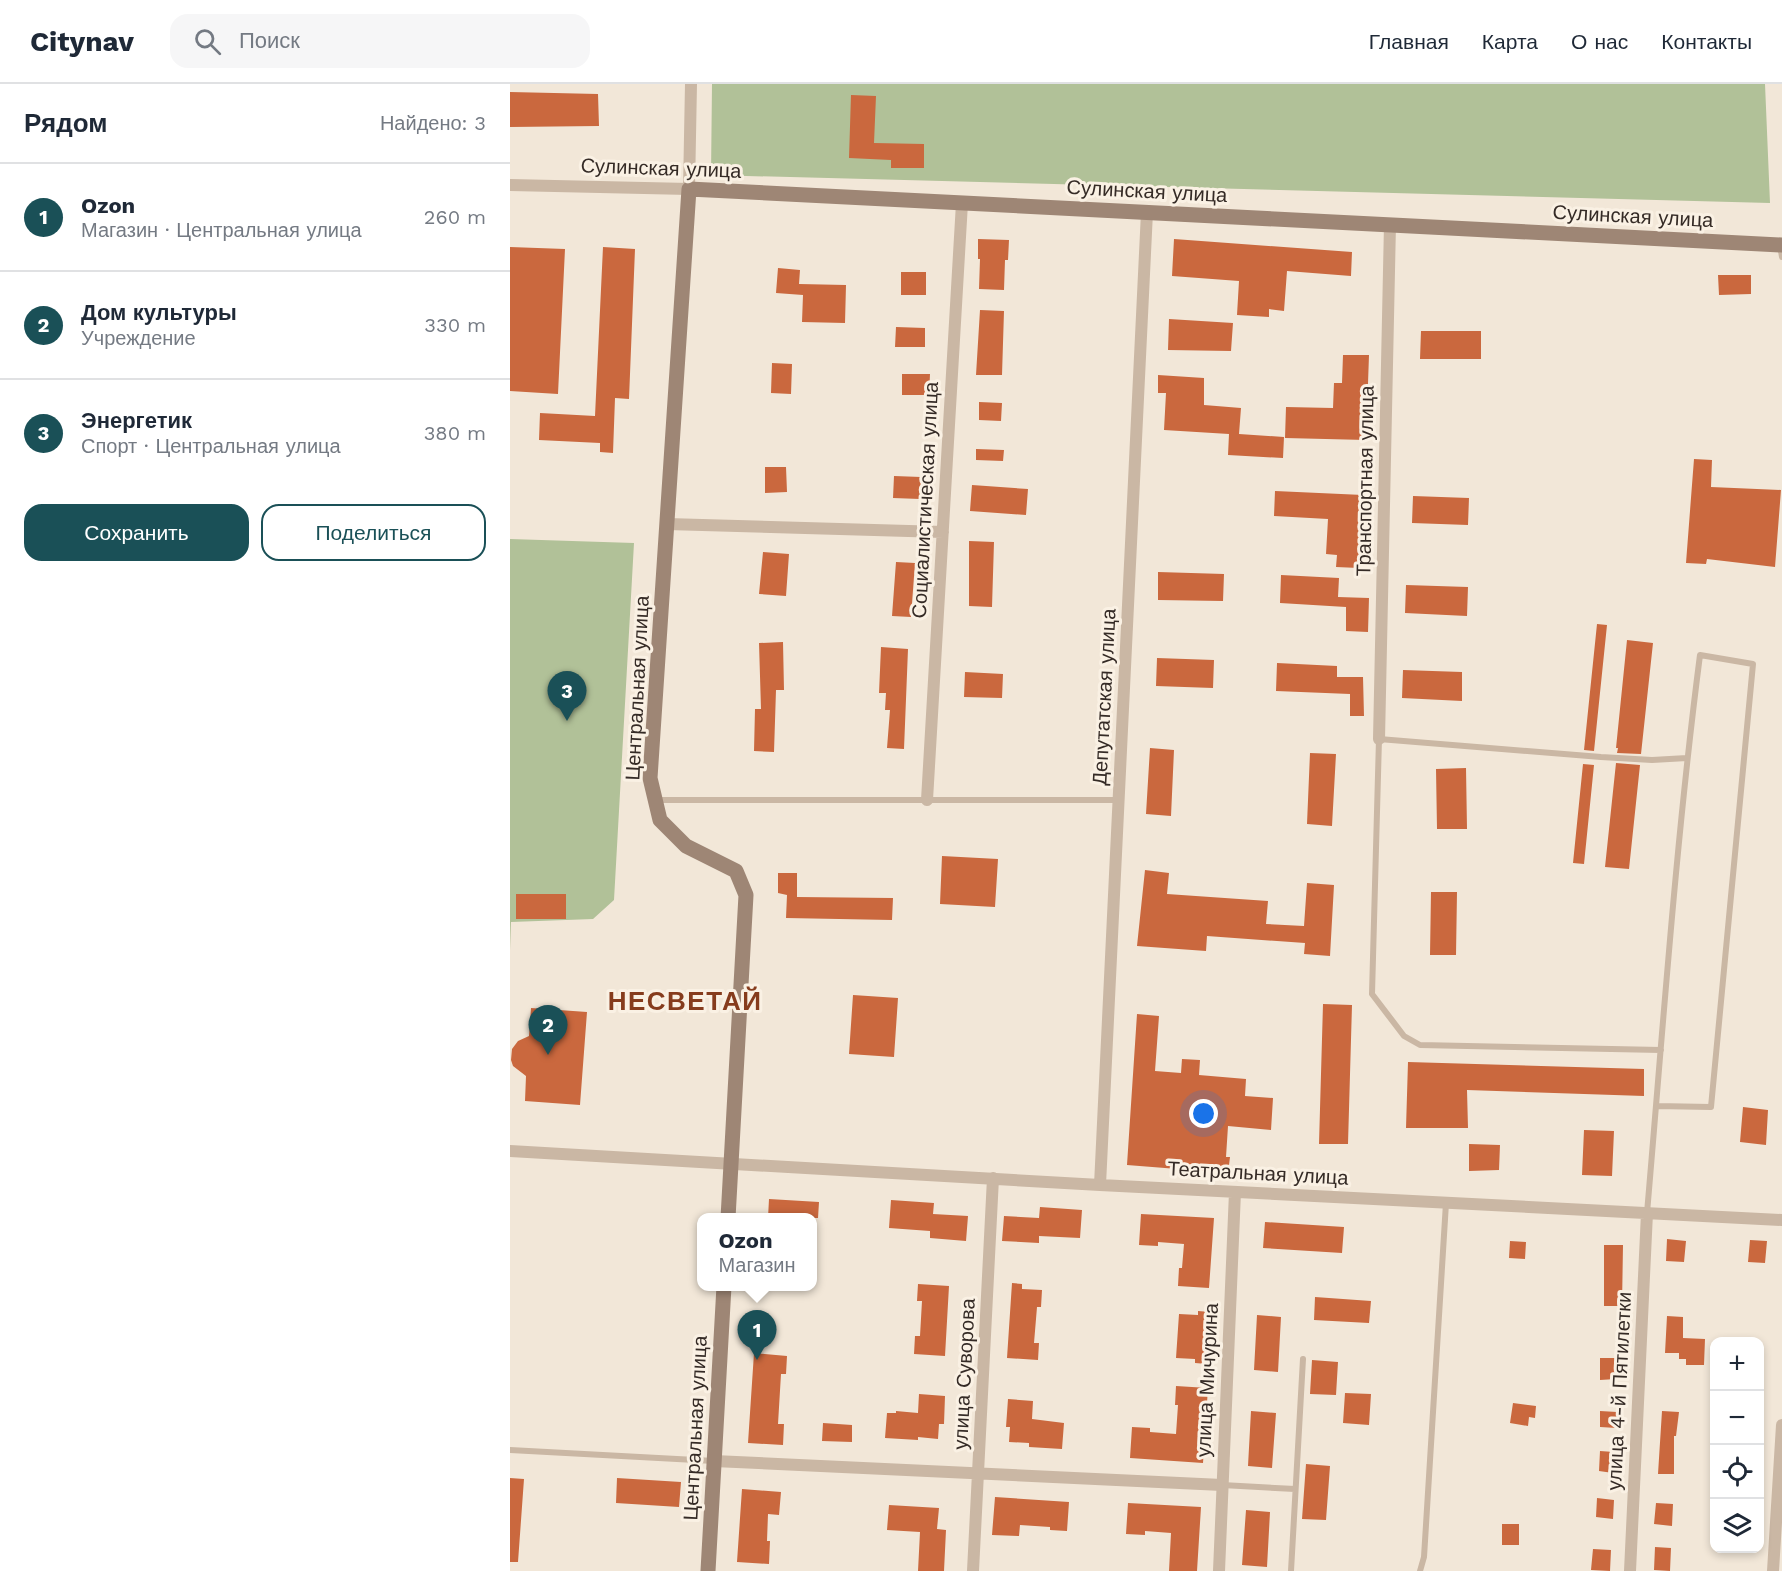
<!DOCTYPE html>
<html lang="ru">
<meta charset="utf-8">
<style>
:root{--surface:#fff;--page:#f6f6f7;--text:#1f2937;--muted:#747a83;--line:#e0e1e3;--accent:#1a5057}
body{margin:0;font-family:"Work Sans",sans-serif;background:var(--page);color:var(--text)}
.controls{position:absolute;right:18px;bottom:18px;display:grid;overflow:hidden;border-radius:12px;box-shadow:0 3px 9px #0003}
.controls button{width:54px;height:54px;display:grid;place-items:center;padding:0;border:0;border-bottom:2px solid var(--line);background:var(--surface);color:var(--text);font:30px sans-serif}
.you{position:absolute;left:694px;top:1030px;width:21px;height:21px;margin:-15px;border:4px solid #fff;border-radius:50%;background:#1a73e8;box-shadow:0 0 0 9px #1a73e833}
.badge{display:grid;place-items:center;width:39px;height:39px;border-radius:50%;background:var(--accent);color:#fff;font-size:20px;font-weight:700}
.pin{position:absolute;translate:-50% -50px;filter:drop-shadow(0 2px 3px #0008)}
.pin::after{content:'';position:absolute;top:32px;width:21px;height:18px;background:inherit;clip-path:polygon(0 0,100% 0,50% 100%)}
.popup{position:absolute;left:187px;top:1129px;width:120px;height:78px;box-sizing:border-box;display:grid;place-content:center;border-radius:12px;background:var(--surface);filter:drop-shadow(0 2px 4px #0005);font-size:20px;white-space:nowrap;color:var(--muted)}
.popup b{font-size:22px;color:var(--text)}
.popup::after{content:'';position:absolute;left:50%;top:100%;margin-left:-12px;border:12px solid transparent;border-top-color:var(--surface)}
.list{margin:0;padding:0;list-style:none}
h2{display:flex;justify-content:space-between;align-items:center;height:78px;margin:0;padding:0 24px;font-size:26px}
h2 small{font-size:20px;font-weight:400;color:var(--muted)}
.list li{display:grid;grid-template-columns:39px 1fr auto;gap:18px;align-items:center;box-sizing:border-box;height:108px;padding:0 24px;border-top:2px solid var(--line)}
.list b{display:block;font-size:22px;white-space:nowrap}
.list p{margin:0;font-size:20px;white-space:nowrap;color:var(--muted)}
.list em{font-size:20px;font-style:normal;color:var(--muted)}
.actions{display:flex;gap:12px;padding:18px 24px}
.actions a{flex:1;padding:14px 0;border:2px solid var(--accent);border-radius:18px;text-align:center;font-size:21px;color:var(--accent)}
.actions .main{background:var(--accent);color:#fff}
.icon{flex:none;width:33px;height:33px;fill:none;stroke:currentColor;stroke-width:2;stroke-linecap:round;stroke-linejoin:round}
.map{position:relative;flex:none;width:1272px;height:1487px;overflow:hidden}
header{display:flex;align-items:center;gap:36px;box-sizing:border-box;height:84px;padding:0 30px;background:var(--surface);border-bottom:2px solid var(--line)}
header strong{font-size:28px}
nav{display:flex;gap:33px;margin-inline-start:auto;font-size:21px}
.search{width:420px;height:54px;background:var(--page);display:flex;align-items:center;gap:15px;box-sizing:border-box;padding:0 21px;border-radius:18px;color:var(--muted);font-size:22px}
main{display:flex}
aside{flex:1;background:var(--surface)}
.map>svg:first-child{display:block}
.green{fill:#b1c198}
.building{fill:#ca683e}
.lines{fill:none;stroke-linecap:round;stroke-linejoin:round}
.lane{stroke:#cab7a4;stroke-width:6}
.street{stroke:#cab7a4;stroke-width:12}
.secondary{stroke:#9e8675;stroke-width:15}
.labels{text-anchor:middle;dominant-baseline:central;stroke-width:6;stroke-linejoin:round;paint-order:stroke}
.street-label{font-size:20px;fill:#352b26;stroke:#faf1e4}
.district-label{font-size:26px;font-weight:bold;letter-spacing:1.5px;fill:#863c1d;stroke:#faf1e4}
</style>
<header>
<strong>Citynav</strong>
<div class="search"><svg class="icon" aria-label="search" viewBox="0 0 24 24"><circle cx="10" cy="10" r="6"/><path d="M15 15l6 6"/></svg>Поиск</div>
<nav><a>Главная</a><a>Карта</a><a>О нас</a><a>Контакты</a></nav>
</header>
<main>
<aside>
<h2>Рядом<small>Найдено: 3</small></h2>
<ul class="list">
<li><span class="badge">1</span><div><b>Ozon</b><p>Магазин · Центральная улица</p></div><em>260 m</em></li>
<li><span class="badge">2</span><div><b>Дом культуры</b><p>Учреждение</p></div><em>330 m</em></li>
<li><span class="badge">3</span><div><b>Энергетик</b><p>Спорт · Центральная улица</p></div><em>380 m</em></li>
</ul>
<div class="actions"><a class="main">Сохранить</a><a>Поделиться</a></div>
</aside>
<div class="map">
<svg width="1272" height="1487" viewBox="0 0 1272 1487">
<rect width="100%" height="100%" fill="#f2e7d8"/>
<!-- green -->
<path class="green" d="M202,0H1255L1260,119L201,91Z
M0,455L124,459L104,816L83,835L1,838L0,866Z"/>
<!-- building -->
<path class="building" d="M0,8L88,10L89,42L0,43Z
M341,11L366,12L364,59L414,60V84H381V76L339,74Z
M468,155L499,156L498,176H495L494,206L469,205L470,175H468Z
M664,155L842,168L841,192L777,187L774,227L759,225V233L727,231L729,197L662,192Z
M0,163L55,165L48,310L0,307Z
M93,163L125,165L119,315L105,314L103,369L90,368V359L29,356L30,329L85,332Z
M268,184L290,186L289,200L336,201L335,239L292,238L293,211L266,209Z
M391,188H416V211H391Z
M1208,191H1241V210L1209,211Z
M470,226L494,227L492,291H466Z
M659,235L723,239L721,267L658,266Z
M386,243L415,244V263H385Z
M911,247H971V275H910Z
M833,271H859L856,356L775,354L776,323L823,324L824,299H832Z
M262,279L282,280L281,310L261,309Z
M392,290H420L419,311H392Z
M648,291L694,294V321L731,324L729,350L774,353L773,374L718,371L719,350L654,346L656,309H648Z
M469,318L492,319L491,337L469,336Z
M466,365L494,366L493,377L466,376Z
M1184,375L1202,376L1201,403L1271,406L1265,483L1197,475L1196,480L1176,479Z
M255,383H276L277,408L255,409Z
M384,392L411,393L410,415L383,414Z
M462,401L518,405L516,431L460,427Z
M765,407L853,411L849,484L826,483L827,471L816,470L818,435L764,432Z
M903,412L959,414L958,441L902,439Z
M459,457L484,458L482,523L459,522Z
M253,468L279,470L276,512L249,510Z
M386,478L405,479L401,533L382,532Z
M648,488L714,490L713,517L648,516Z
M771,491L829,494L828,513L859,514L858,548L836,547V523L770,519Z
M896,501L958,503L957,532L895,529Z
M1087,540L1097,541L1084,667L1074,666Z
M1117,556L1143,559L1131,670L1107,669L1108,664H1106Z
M273,558L274,606H266L264,668L244,667L245,625H251L249,559Z
M371,563L398,565L394,665L377,664L380,626H375L376,609H369Z
M647,574L704,576L703,604L646,602Z
M767,579L827,582V593H853L854,632H840V610L766,607Z
M893,586L952,588V617L892,614Z
M455,588L493,590L492,614L454,613Z
M640,664L664,666L661,732L636,730Z
M800,669L826,670L822,742L797,740Z
M1106,679L1130,681L1119,785L1095,783Z
M1073,680L1084,681L1074,780L1063,779Z
M956,684L957,745H927L926,685Z
M432,772L488,775L485,823L430,820Z
M635,786L659,789L657,810L758,817L756,840L794,842L797,799L824,801L820,872L794,870L795,859L697,852L696,867L627,862Z
M268,789H287V813L383,814L382,836L276,834L277,811L268,809Z
M921,808H947L946,871H920Z
M6,810H56V835H6Z
M343,911L388,914L384,973L339,970Z
M813,920L842,921L838,1060H809Z
M21,924L77,928L70,1021L15,1017L16,992L3,982L1,976L2,965L8,957L19,952Z
M627,930L649,932L645,987L671,989L672,975L690,976L689,991L736,995L735,1012L763,1014L761,1046L718,1042L716,1073H720L718,1089L617,1081Z
M898,978L1134,985V1012L957,1006L958,1044H896Z
M1233,1023L1258,1026L1256,1061L1230,1058Z
M1074,1046L1104,1047L1102,1092L1072,1091Z
M959,1060L990,1061L989,1086L959,1087Z
M259,1115L309,1118L308,1134H258Z
M381,1116L424,1119L423,1130L458,1132L456,1157L420,1154V1147L379,1144Z
M530,1123L572,1126L570,1154L529,1152V1159L492,1157L494,1132L529,1134Z
M631,1130L704,1134L699,1204L668,1202L669,1184H672L674,1160L648,1158V1162L629,1161Z
M755,1138L834,1143L832,1169L753,1164Z
M1157,1155L1176,1157L1174,1178L1156,1177Z
M1240,1156L1257,1157L1255,1179L1238,1178Z
M1000,1157L1016,1158L1015,1175L999,1174Z
M1094,1161H1113L1112,1222H1094Z
M502,1199L512,1200V1205L532,1206L531,1223H527L524,1259H529L528,1276L497,1274Z
M408,1200L439,1202L435,1272L404,1270L405,1252H410L412,1217H407Z
M805,1213L861,1217L859,1239L804,1236Z
M688,1227L700,1228L697,1280L685,1279V1275L666,1274L669,1230L688,1231Z
M747,1231L771,1233L768,1288L744,1286Z
M1157,1232L1173,1233V1254L1195,1255L1194,1281H1176V1275H1169V1269H1155Z
M244,1269L277,1272L276,1290H271L268,1340H274L273,1361L238,1359Z
M1090,1274H1105L1106,1295L1090,1296Z
M802,1276L828,1278L826,1311L800,1310Z
M666,1302L698,1304L693,1379L620,1374L622,1343L640,1344V1348L666,1350L668,1321H665Z
M835,1309L861,1310L859,1341L833,1339Z
M409,1310L435,1312L434,1340H429L428,1355L408,1353V1356L375,1354L377,1329H386V1327L408,1329Z
M498,1315L523,1317L522,1335L554,1339L552,1365L519,1363V1359L499,1358L500,1343H496Z
M1003,1319L1026,1322L1025,1334L1019,1333L1018,1342L1000,1339Z
M741,1327L766,1329L762,1384L738,1382Z
M1090,1327L1107,1328V1344L1090,1343Z
M1152,1327L1169,1328L1166,1352H1164V1390H1148Z
M313,1339L342,1341V1358L312,1357Z
M1090,1367L1104,1368L1103,1389L1089,1387Z
M796,1380L820,1382L816,1436L792,1435Z
M0,1394L14,1395L8,1478H0Z
M107,1394L171,1398L169,1423L106,1419Z
M232,1405L271,1408L269,1431L258,1430L257,1457H260L259,1480L227,1478Z
M485,1413L559,1418L557,1447L540,1446V1443L510,1441L509,1452L482,1451Z
M1087,1414L1104,1416L1103,1435L1086,1433Z
M618,1419L691,1423L687,1487H659L661,1449L635,1447V1451L616,1450Z
M1146,1419L1163,1420L1162,1442L1144,1440Z
M379,1421L429,1424L427,1445L436,1446L434,1487H408L410,1448L377,1446Z
M736,1426L760,1428L757,1483L732,1481Z
M992,1440H1009V1461H992Z
M1145,1463L1161,1464L1160,1487L1144,1486Z
M1083,1465L1101,1466L1100,1487L1081,1486Z"/>
<g class="lines">
<!-- lane -->
<path class="lane" d="M1270,161L1272,173
M147,716H608
M1151,966L910,961L894,952L862,910L869,655L1091,673L1142,676L1177,674
M1137,1129C1153,943 1166,756 1190,571L1243,580L1201,1023L1146,1022
M0,1366L204,1377
M712,1401L785,1405
M781,1487L793,1275
M910,1487L914,1473L936,1119"/>
<!-- street -->
<path class="street" d="M0,101L179,105L181,0
M157,440L433,448
M869,655L880,140
M417,716L452,119
M0,1067L590,1101L1272,1136
M590,1101L637,128
M204,1377L712,1401
M463,1487L483,1094
M709,1487L725,1108
M1120,1487L1137,1129
M1263,1487L1272,1341"/>
<!-- secondary -->
<path class="secondary" d="M218,1134L236,811L226,787L176,762L150,736L140,694L179,105L1272,161
M198,1487L214,1202"/>
</g>
<g class="labels">
<!-- street labels -->
<g class="street-label">
<text transform="translate(151 84) rotate(2)">Сулинская улица</text>
<text transform="translate(637 107) rotate(3)">Сулинская улица</text>
<text transform="translate(1123 132) rotate(3)">Сулинская улица</text>
<text transform="translate(855 397) rotate(-89)">Транспортная улица</text>
<text transform="translate(415 416) rotate(-87)">Социалистическая улица</text>
<text transform="translate(127 604) rotate(-87)">Центральная улица</text>
<text transform="translate(594 613) rotate(-87)">Депутатская улица</text>
<text transform="translate(748 1089) rotate(3)">Театральная улица</text>
<text transform="translate(454 1290) rotate(-87)">улица Суворова</text>
<text transform="translate(697 1296) rotate(-87)">улица Мичурина</text>
<text transform="translate(1109 1307) rotate(-87)">улица 4-й Пятилетки</text>
<text transform="translate(185 1344) rotate(-87)">Центральная улица</text>
</g>
<!-- district labels -->
<g class="district-label">
<text x="175" y="917">НЕСВЕТАЙ</text>
</g>
</g>
</svg>
<div class="controls">
<button>+</button>
<button>−</button>
<button><svg class="icon" aria-label="locate" viewBox="0 0 24 24"><circle cx="12" cy="12" r="6"/><path d="M12 2v4M12 18v4M2 12h4M18 12h4"/></svg></button>
<button><svg class="icon" aria-label="layers" viewBox="0 0 24 24"><path d="M12 4l9 5-9 5-9-5zM3 14l9 5 9-5"/></svg></button>
</div>
<div class="you"></div>
<div class="pin badge" style="left:247px;top:1276px">1</div>
<div class="popup"><b>Ozon</b>Магазин</div>
<div class="pin badge" style="left:38px;top:971px">2</div>
<div class="pin badge" style="left:57px;top:637px">3</div>
</div>
</main>
